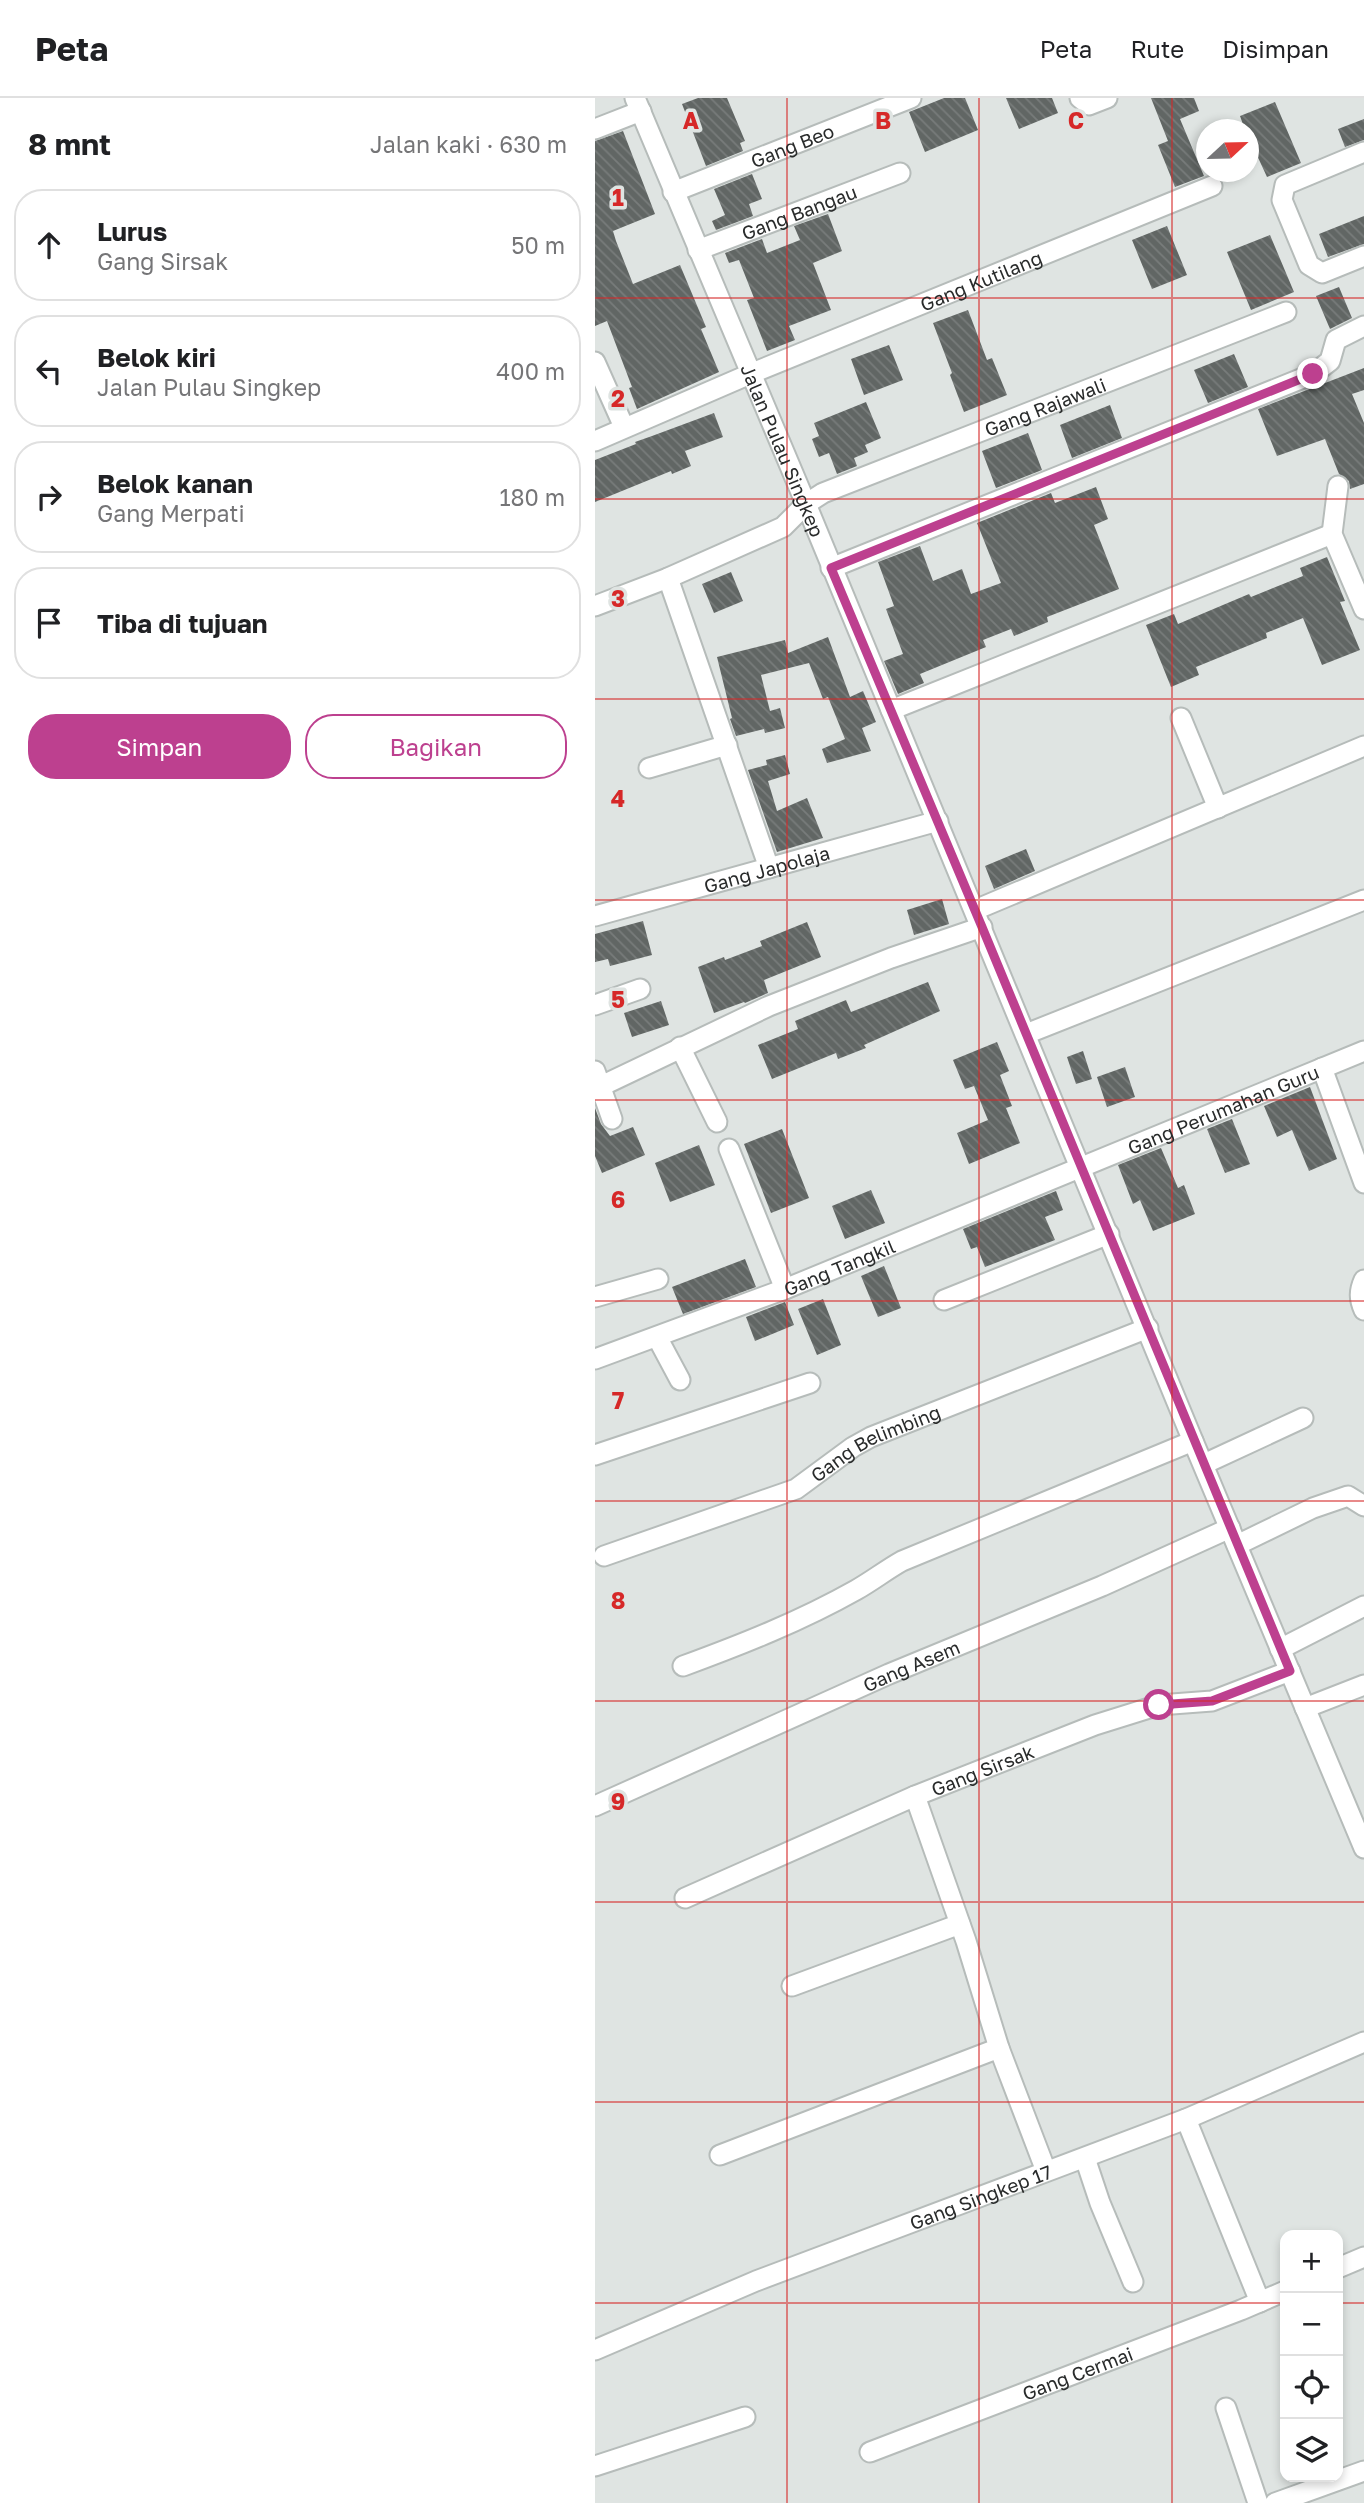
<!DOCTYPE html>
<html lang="id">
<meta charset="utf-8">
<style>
:root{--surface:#fff;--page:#f6f6f6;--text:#202124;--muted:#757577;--line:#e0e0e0;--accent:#bd408f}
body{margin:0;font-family:"Golos Text",sans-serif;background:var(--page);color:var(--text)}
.controls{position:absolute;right:21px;bottom:21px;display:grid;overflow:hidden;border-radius:14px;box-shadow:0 4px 10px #0003}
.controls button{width:63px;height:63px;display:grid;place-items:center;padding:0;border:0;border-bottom:2px solid var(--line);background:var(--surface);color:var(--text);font:35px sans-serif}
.compass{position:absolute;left:601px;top:21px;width:63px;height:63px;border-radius:50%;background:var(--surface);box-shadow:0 4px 10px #0003;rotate:68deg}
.stop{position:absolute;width:21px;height:21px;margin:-16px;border:5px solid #bd408f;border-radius:50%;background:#fff}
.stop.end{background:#bd408f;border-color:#fff;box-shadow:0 2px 7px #0008}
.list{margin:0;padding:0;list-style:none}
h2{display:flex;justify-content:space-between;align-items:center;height:91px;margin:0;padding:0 28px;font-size:30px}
h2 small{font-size:23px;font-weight:400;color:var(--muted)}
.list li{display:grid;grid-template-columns:46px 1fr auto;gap:21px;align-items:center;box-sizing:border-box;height:112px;margin:0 14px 14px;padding:0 14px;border:2px solid var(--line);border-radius:28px}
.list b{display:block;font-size:26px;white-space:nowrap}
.list p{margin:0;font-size:23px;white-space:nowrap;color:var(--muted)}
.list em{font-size:23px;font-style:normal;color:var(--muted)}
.actions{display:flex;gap:14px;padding:21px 28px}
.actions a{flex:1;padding:16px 0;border:2px solid var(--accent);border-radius:28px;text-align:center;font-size:24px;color:var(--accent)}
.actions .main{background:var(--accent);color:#fff}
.icon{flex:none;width:38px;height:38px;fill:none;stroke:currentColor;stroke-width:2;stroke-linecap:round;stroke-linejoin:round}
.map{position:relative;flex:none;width:769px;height:2405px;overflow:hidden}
header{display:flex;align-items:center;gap:42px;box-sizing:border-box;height:98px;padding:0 35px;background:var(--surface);border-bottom:2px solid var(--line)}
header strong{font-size:33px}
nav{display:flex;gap:38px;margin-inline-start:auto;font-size:24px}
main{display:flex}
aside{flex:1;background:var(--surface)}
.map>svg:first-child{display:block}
.building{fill:url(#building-back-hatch)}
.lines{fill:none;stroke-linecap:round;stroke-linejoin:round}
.minor-casing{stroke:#b6bcba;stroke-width:23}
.minor{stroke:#fff;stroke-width:19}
.route{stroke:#bd408f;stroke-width:9}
.grid{fill:none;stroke:#d62828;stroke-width:2;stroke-opacity:0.55}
.labels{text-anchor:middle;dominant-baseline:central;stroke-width:7;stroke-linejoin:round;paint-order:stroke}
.street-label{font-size:19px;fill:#292b2b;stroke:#dfe4e2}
.grid-label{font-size:23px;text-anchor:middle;font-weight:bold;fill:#d62828;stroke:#dfe4e2;stroke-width:7;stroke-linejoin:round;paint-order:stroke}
</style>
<header>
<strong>Peta</strong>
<nav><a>Peta</a><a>Rute</a><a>Disimpan</a></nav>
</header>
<main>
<aside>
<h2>8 mnt<small>Jalan kaki · 630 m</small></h2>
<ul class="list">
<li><svg class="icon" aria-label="ahead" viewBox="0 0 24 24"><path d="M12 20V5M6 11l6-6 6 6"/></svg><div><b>Lurus</b><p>Gang Sirsak</p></div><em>50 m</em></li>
<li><svg class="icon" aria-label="left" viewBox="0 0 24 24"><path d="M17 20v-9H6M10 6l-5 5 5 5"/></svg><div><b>Belok kiri</b><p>Jalan Pulau Singkep</p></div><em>400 m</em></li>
<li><svg class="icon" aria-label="right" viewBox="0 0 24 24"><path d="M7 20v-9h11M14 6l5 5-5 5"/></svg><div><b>Belok kanan</b><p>Gang Merpati</p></div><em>180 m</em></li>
<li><svg class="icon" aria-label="arrive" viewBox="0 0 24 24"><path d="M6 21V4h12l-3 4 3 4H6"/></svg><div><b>Tiba di tujuan</b></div></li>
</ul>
<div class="actions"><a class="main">Simpan</a><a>Bagikan</a></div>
</aside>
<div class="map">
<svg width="769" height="2405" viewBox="0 0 769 2405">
<defs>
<pattern id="building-back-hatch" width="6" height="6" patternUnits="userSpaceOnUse" patternTransform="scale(1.75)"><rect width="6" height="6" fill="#616664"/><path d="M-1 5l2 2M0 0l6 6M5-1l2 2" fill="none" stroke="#787c7b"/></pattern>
</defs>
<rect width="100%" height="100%" fill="#dfe4e2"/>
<!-- building -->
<path class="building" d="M103,0H132L150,43L145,45L148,53L111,68L87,6Z
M349,0H370L383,32L330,54L314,14Z
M411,0H457L463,15L424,31Z
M556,0H599L604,13L585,21L609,78L580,89L563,47L573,43Z
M680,4L706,65L672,79L654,40V32H650L645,18Z
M769,21V42L750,49L743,31Z
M28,33L60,116L18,133L21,143L38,186L85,167L111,229L106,231L124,274L42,311L34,290L37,289L12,223L0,228V43Z
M157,76L167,101L154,106L158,118L121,132L117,123L130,117L119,91Z
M233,116L247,153L218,165L236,212L194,228L200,242L172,253L152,202L159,200L144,162L134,165L130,155L167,141L172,155L205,142L199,128Z
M769,118V146L733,159L724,136Z
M572,128L592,177L557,191L537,142Z
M675,137L699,194L656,212L632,154Z
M744,189L757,220L735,231L721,198Z
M373,212L392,262L397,260L412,297L369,314L355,277L357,275L338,225Z
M294,247L308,282L269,297L256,261Z
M639,256L653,289L613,305L599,272Z
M769,270V292L757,296L769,325V386L755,391L754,383L744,376L730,341L682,358L663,311Z
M271,304L286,340L270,347L273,354L259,360L262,368L242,376L234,355L224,359L217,341L224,338L219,325Z
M515,307L527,340L477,360L465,327Z
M119,315L128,339L90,353L96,368L77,376L76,373L0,404V362L41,346L40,344L57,338Z
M433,335L447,372L401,390L387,353Z
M501,389L513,421L499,427L524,491L452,519L453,524L419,538L416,531L388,542L391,549L325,576L329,585L303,596L289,563L308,556L291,511L299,508L283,464L325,448L338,483L367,471L376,496L406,485L382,425L456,395L460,405Z
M732,459L750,503L745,504L765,552L727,567L708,520L671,535L672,540L601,569L604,577L576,589L551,527L579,516L583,526L654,496L656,499L708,478L705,470Z
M136,474L148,503L119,515L107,486Z
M233,539L255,599L268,593L281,624L267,630L276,653L232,665L227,651L250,641L233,599L228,601L214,565L166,577L175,613L185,610L190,630L170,635L169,631L141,638L135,621L137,620L122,559L190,542L193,555Z
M190,657L195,676L173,683L182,713L212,700L228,740L182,754L153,672L172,667L171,662Z
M431,751L440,773L399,791L390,768Z
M347,801L354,826L319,837L312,812Z
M48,823L57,857L15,868L13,861L0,864V836Z
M212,824L226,859L169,882L173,895L150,905L149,904L119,915L103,869L129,859L130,862L167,848L165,843Z
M333,884L345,913L269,947L271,950L243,961L241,955L177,981L163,947L203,931L200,923L251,902L256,914Z
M66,903L74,927L37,939L29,915Z
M402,944L414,973L405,977L417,1008L411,1010L425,1045L374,1066L362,1035L393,1022L379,988L370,991L358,962Z
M488,953L497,981L481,986L472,959Z
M530,969L540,999L512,1009L502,979Z
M715,989L742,1061L714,1073L697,1032L682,1039L669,1008Z
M0,1010L6,1026L15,1038L38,1029L50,1057L7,1075L0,1058Z
M637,1021L655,1066L630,1075L612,1031Z
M187,1031L214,1100L176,1115L149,1046Z
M104,1047L120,1087L75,1104L60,1065Z
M566,1050L583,1090L589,1087L600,1116L558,1133L545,1102L538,1106L523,1067Z
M276,1092L290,1125L250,1141L237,1108Z
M461,1093L468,1112L450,1119L460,1142L390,1169L382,1149L376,1151L368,1131Z
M150,1161L161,1189L88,1216L77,1189Z
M289,1168L306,1210L283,1219L266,1178Z
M228,1201L246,1247L222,1257L203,1211Z
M190,1204L199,1227L160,1243L151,1219Z"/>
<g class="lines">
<!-- minor casing -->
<g class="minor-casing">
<g id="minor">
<path id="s1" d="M40,0L211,406L598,1343L769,1750"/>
<path d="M485,0L494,7L512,0"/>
<path d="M0,31L46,13"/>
<path d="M769,54L690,87L687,102L714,167L727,175L769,158"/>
<path id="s2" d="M78,94L316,0"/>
<path id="s3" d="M103,152L305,75"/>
<path d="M0,264L29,329"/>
<path id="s4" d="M0,343L155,276L617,88"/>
<path d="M743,388L737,436L769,511"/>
<path d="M236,470L718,276L735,263L741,242L769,228"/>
<path d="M0,508L73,480"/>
<path d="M296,612L737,436"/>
<path d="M586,620L623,710"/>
<path d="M54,670L132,647"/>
<path id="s5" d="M174,770L73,480L188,429L211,406L228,395L691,214"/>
<path d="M380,812L769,648"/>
<path id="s6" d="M0,818L343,723"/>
<path d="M0,907L45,891"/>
<path d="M431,936L769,802"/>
<path d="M85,949L122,1024"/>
<path d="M727,970L769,1085"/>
<path d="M0,973L17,1021"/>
<path d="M0,991L174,908L296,860L387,829"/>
<path d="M134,1051L190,1191"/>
<path d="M769,1182C764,1193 764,1201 769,1212"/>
<path d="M0,1199L63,1181"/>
<path d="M349,1202L514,1136"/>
<path d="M62,1239L85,1282"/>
<path id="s7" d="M0,1261L190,1191L769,953"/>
<path d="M0,1357L215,1285"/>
<path d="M609,1366L708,1320"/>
<path d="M642,1447L718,1410L753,1398L769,1408"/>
<path id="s8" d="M9,1458L201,1391L258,1349L276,1339L553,1230"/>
<path d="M685,1551L769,1508"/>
<path d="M88,1568C148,1546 206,1523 261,1492C277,1483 291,1472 307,1463L598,1343"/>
<path d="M710,1610L769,1587"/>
<path d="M320,1698L371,1843L404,1950L451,2073"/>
<path id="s9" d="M0,1708L294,1576L507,1488L635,1430"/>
<path id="s10" d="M90,1800L320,1698L500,1627L564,1607L617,1603L695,1573"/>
<path d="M197,1888L365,1826"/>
<path d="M591,2021L665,2204"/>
<path d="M125,2057L404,1950"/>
<path d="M490,2060L505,2105L538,2184"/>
<path d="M743,2170L769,2159"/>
<path id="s11" d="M0,2252L161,2183L591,2021L769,1944"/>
<path d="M631,2310L663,2405"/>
<path id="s12" d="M275,2354L646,2212L690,2193"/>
<path d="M0,2368L150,2319"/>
<path d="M680,2405L769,2373"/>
</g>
</g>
<!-- minor -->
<use href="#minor" class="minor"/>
</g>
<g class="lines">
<!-- route -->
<path class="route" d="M564,1607L617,1603L695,1573L387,829L236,470L718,276"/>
</g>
<!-- grid -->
<path class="grid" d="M192,0V2405M384,0V2405M577,0V2405M0,200H769M0,401H769M0,601H769M0,802H769M0,1002H769M0,1203H769M0,1403H769M0,1603H769M0,1804H769M0,2004H769M0,2205H690M743,2205H769"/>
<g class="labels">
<!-- street labels -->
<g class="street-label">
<text stroke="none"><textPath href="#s2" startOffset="128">Gang Beo</textPath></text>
<text stroke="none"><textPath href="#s3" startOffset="108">Gang Bangau</textPath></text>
<text stroke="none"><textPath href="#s4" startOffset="418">Gang Kutilang</textPath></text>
<text stroke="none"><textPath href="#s5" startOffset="724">Gang Rajawali</textPath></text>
<text stroke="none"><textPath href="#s1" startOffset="382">Jalan Pulau Singkep</textPath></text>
<text stroke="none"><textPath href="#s6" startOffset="178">Gang Japolaja</textPath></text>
<text stroke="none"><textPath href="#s7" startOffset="676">Gang Perumahan Guru</textPath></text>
<text stroke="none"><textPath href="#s7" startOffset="261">Gang Tangkil</textPath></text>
<text stroke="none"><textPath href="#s8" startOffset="296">Gang Belimbing</textPath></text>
<text stroke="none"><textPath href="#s9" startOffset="346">Gang Asem</textPath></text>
<text stroke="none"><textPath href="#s10" startOffset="324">Gang Sirsak</textPath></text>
<text stroke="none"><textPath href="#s11" startOffset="415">Gang Singkep 17</textPath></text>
<text stroke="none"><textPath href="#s12" startOffset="222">Gang Cermai</textPath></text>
</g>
</g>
<g class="grid-label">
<text x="96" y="31">A</text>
<text x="288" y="31">B</text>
<text x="481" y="31">C</text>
<text x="23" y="108">1</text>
<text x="23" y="309">2</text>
<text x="23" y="509">3</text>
<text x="23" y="709">4</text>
<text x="23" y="910">5</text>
<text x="23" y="1110">6</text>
<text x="23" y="1311">7</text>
<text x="23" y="1511">8</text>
<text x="23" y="1712">9</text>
</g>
</svg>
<div class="controls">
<button>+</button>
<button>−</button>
<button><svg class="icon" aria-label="locate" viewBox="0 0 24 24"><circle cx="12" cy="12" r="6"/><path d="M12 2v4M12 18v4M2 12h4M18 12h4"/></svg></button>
<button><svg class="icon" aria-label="layers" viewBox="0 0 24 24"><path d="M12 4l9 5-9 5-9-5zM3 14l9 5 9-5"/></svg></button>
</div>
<svg class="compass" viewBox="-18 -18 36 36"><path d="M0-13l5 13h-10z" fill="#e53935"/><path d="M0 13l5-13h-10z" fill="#757577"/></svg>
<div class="stop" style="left:564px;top:1607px"></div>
<div class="stop end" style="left:718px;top:276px"></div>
</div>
</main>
